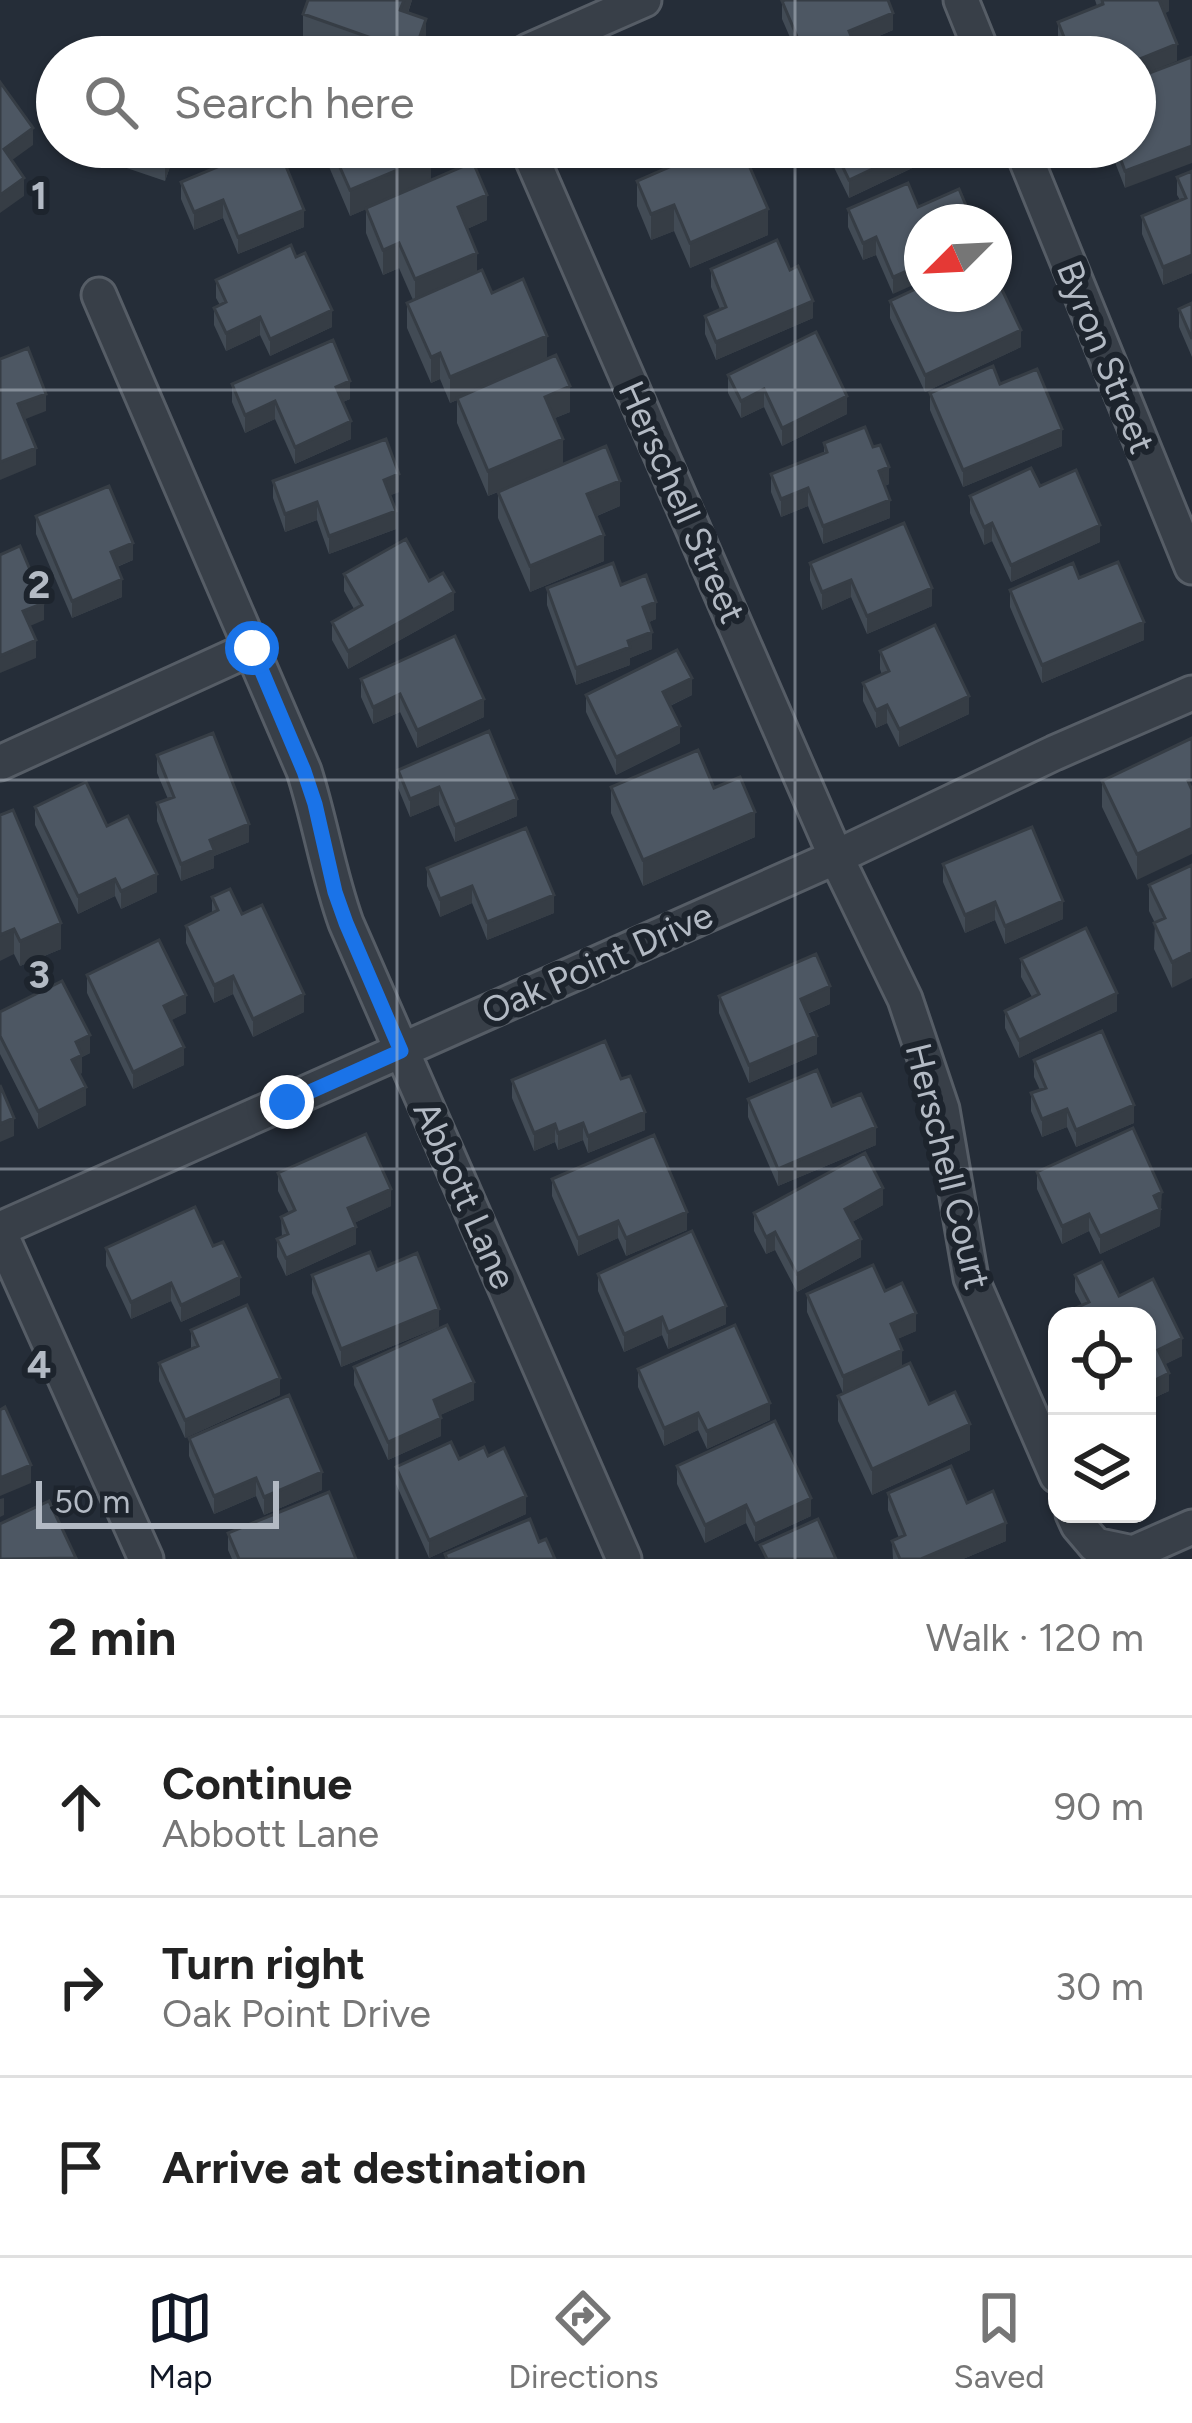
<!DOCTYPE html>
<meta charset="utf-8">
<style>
:root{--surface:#fff;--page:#f2f2f2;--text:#222;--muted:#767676;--line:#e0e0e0;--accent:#111827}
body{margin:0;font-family:Figtree,sans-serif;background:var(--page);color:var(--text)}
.controls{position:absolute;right:36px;bottom:36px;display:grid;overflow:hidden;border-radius:24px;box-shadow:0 3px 9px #0004}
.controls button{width:108px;height:108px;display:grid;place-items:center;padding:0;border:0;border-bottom:3px solid var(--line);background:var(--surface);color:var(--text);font:60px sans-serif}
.compass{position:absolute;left:904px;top:204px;width:108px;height:108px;border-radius:50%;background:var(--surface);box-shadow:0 3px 9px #0004;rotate:246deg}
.scale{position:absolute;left:36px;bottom:30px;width:243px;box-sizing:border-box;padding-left:12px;border:6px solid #b3bac4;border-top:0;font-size:33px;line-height:42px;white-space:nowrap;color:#b3bac4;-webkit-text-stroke:9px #1d242d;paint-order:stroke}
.stop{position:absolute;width:36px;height:36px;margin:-27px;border:9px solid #1a73e8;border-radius:50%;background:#fff}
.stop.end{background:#1a73e8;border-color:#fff;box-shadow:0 3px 12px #0008}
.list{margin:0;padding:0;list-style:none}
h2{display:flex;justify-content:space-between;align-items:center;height:156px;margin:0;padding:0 48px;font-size:51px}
h2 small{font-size:39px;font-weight:400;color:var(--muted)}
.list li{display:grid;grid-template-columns:78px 1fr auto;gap:36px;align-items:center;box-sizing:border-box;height:180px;padding:0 48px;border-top:3px solid var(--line)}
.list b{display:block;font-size:45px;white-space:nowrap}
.list p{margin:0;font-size:39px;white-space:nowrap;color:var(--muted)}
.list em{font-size:39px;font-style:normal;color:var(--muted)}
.icon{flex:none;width:66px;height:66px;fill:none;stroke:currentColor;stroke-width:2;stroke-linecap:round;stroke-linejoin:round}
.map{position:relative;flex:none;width:1192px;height:1559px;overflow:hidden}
.search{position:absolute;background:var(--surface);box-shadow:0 3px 9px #0004;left:36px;right:36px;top:36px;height:132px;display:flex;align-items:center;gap:30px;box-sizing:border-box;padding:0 42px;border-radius:66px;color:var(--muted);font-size:45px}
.sheet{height:696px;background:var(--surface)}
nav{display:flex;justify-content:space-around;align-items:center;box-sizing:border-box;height:168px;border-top:3px solid var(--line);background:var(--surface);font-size:33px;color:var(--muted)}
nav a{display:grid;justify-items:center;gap:6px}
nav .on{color:var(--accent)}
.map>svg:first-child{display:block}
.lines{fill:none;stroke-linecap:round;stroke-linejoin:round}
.minor-casing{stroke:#565d66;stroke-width:39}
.minor{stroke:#383f48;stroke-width:33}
.wall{fill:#424b55}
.shaded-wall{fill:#363d45}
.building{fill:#4d5763;stroke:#363d45;stroke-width:3}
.route{stroke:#1a73e8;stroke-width:15}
.grid{fill:none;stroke:#b3bac4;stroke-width:3;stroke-opacity:0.55}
.labels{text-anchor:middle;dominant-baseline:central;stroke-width:12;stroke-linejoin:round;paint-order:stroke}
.street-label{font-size:36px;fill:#b3bac4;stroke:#1d242d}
.grid-label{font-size:39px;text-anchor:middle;font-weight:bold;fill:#b3bac4;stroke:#1d242d;stroke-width:12;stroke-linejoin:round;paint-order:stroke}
</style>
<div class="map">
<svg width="1192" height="1559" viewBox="0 0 1192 1559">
<rect width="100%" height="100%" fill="#252d38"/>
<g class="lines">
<!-- minor casing -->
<g class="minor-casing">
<path id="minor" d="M961,0L984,57
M523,57L528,51L644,0
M527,147L836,857L905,999L942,1109L971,1278L1057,1476
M1021,147L1192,567
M99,295L304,771C320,821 328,873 346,923L624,1559
M0,763L252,648
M0,1229L836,857L1054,753L1192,693
M0,1233L146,1559
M1073,1514L1078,1525L1095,1545L1133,1553L1192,1527"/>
</g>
<!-- minor -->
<use href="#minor" class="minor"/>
</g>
<!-- wall -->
<path class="wall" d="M308,0H412L408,13L426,45L422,57H352L303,40V14Z
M1095,0H1169V11L1165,13L1177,61L1135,57H1065L1058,40V22L1097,6Z
M782,1L893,30L856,46L859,57H786V44L792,42L782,19Z
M1192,57L1125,188L1109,147H1135L1138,103L1136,96V78Z
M112,147H177L165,181L112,163Z
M327,147H427L431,180L487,220L467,229L477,272L547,359L570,412L555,418L563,464L620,506L597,516L604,561L530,592L498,518V492L488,496L457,423V400L450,403L440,379L431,383L407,328V303L413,300L399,268L383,275L366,233V209L350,216L327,162Z
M824,147H944V153L849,198Z
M1192,171V273L1163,285L1142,234V216L1180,200L1177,195V177Z
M637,181L768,235L690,268L674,231L651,240L637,206Z
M181,182L304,227L238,254L223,218L194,230L181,199Z
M908,183L893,294L876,255L863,260L848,227V209Z
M711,269L813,318L716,360L705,334V316L720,309L711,287Z
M216,280L332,327L270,356L260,335L226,351L214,325V308L220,305L216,298Z
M890,301L1021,347L925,392L890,318Z
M1192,303V357L1179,327V309Z
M728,375L847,414L782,446L764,407L741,418L728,393Z
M232,384L350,399L343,402L351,439L295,464L275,419L245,433L232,402Z
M1000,384L1062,446L963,487L930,410V393Z
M824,443L889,484L885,486L890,518L823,544L808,506L781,517L771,492V474L824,453Z
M273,481L399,492L390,495L396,529L329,554L317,520L285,532L273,498Z
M1040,486L1100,542L1011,582L992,541L984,545L970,513V496Z
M36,516L133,560L117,567L122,597L72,618L36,534Z
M810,563L932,606L867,634L851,597L822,610L810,580Z
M344,574L429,581L454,610L348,669L332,640V622L354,609L344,591Z
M1079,578L1144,640L1042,683L1010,607V590Z
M621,585L656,619L649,622L652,649L630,658V665L576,685L547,605V588Z
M880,651L969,714L899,747L887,723L876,728L863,701V683L882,675L880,669Z
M361,679L484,717L417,748L400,712L373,724L361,697Z
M586,695H692L670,706L680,743L616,775L586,712Z
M1192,738L1137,880L1102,807V781Z
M157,755L249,842L214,856V868L181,881L157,821V803L168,799L157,773Z
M398,770L517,816L455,842L439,805L410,817L398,788Z
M611,787L714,788L755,837L643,886L611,813Z
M35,807L107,826L157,892L121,909L115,896L78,914L35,825Z
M0,815L61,949L20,966L14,954Z
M943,864L1063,919L1005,944L995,920L965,933L943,882Z
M1192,865L1172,988L1154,949L1155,923L1149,911V885Z
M427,868L554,913L487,940L472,903L440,917L427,886Z
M212,897L242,914L304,1012L253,1037L233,994L214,1003L186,943V926L212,913Z
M1021,959L1117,1011L1019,1058L1005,1028V1011L1032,997L1021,977Z
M87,975L186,1013L171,1020L184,1065L133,1089L87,993Z
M719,996L830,1004L807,1014L817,1054L749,1083L719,1013Z
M0,1012L90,1053L82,1057V1073L79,1074L86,1105L38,1129L0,1054Z
M1034,1060L1134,1123L1076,1147L1067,1127L1042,1137L1031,1111V1093L1040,1090L1034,1077Z
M621,1079L645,1130L588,1153L583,1140L558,1150L555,1142L534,1151L512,1098V1080Z
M748,1099L832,1106L876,1145L778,1186L748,1117Z
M1037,1172L1162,1209L1160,1211V1226L1100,1254L1089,1231L1062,1244L1037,1189Z
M278,1173L391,1206L354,1223L356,1244L286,1276L277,1257V1239L282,1237L281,1217L289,1213L278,1191Z
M552,1179L687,1230L626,1256L618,1238L578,1256L552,1196Z
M883,1205L852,1222L861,1257L797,1292L775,1250L766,1254L754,1231V1213Z
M213,1246L240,1295L181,1322L171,1301L131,1319L106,1266V1248Z
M1102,1262L1119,1296L1153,1279L1182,1338V1356L1165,1364L1169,1373V1391L1147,1401V1316H1076V1308L1082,1305L1075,1292V1275Z
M377,1270L439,1327L341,1367L312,1293V1275Z
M598,1274L726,1324L668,1349L662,1335L624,1352L598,1291Z
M885,1291L916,1331L897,1339L902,1366L929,1404L970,1450L872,1495L838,1421V1396L843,1393L807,1312V1294Z
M191,1330L280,1395L185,1438L159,1381V1363L191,1349Z
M354,1367L474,1400L440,1415L441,1436L388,1460L354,1385Z
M638,1369L770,1420L707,1449L698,1430L664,1446L638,1387Z
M189,1438L322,1490L264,1515L256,1496L214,1514L189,1456Z
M459,1459L526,1514L429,1558L396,1484V1467Z
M677,1466L811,1516L755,1542L746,1523L705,1543L677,1484Z
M888,1493L967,1503L1006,1541L963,1559H893L892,1541L899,1538L888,1510Z
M228,1533L356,1559H232L228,1550Z"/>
<!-- shaded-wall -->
<path class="shaded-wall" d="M404,0H412L400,36V10Z
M1159,0H1169V11L1159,16Z
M893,13V30L849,49V31Z
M426,19V45L422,57H414Z
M1177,44V61L1135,78V61Z
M33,128V145L4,166V149Z
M1192,146V163L1125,188V171Z
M171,147H177L165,181V163Z
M919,147H944V153L849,198V180Z
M431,156V182L350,216V190Z
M24,178V196L0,213V195Z
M487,195V220L458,233V207Z
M223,200V218L194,230V212Z
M674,205V231L651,240V214Z
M768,209V235L690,268V243Z
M304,210V227L238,254V237Z
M876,237V255L863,260V243Z
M399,243V268L383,275V250Z
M477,253V279L415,305V279Z
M1192,255V273L1163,285V267Z
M922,264V281L893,294V277Z
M813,301V318L716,360V342Z
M332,310V327L270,356V339Z
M260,317V335L226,351V333Z
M1021,330V347L925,392V375Z
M547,336V361L450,403V377Z
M440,353V379L431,383V357Z
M350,381V399L336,405V387Z
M570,386V412L545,422V397Z
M764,389V407L741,418V401Z
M46,394V411L18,422V404Z
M847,396V414L782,446V428Z
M275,401V419L245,433V415Z
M351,421V439L295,464V447Z
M1062,429V446L963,487V470Z
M563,439V464L488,496V471Z
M36,448V465L0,480V462Z
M889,467V484L879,488V471Z
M399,474V492L384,498V480Z
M620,481V506L587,520V494Z
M808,488V506L781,517V499Z
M890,500V518L823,544V526Z
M317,502V520L285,532V514Z
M396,511V529L329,554V536Z
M992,523V541L984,545V527Z
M1100,525V542L1011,582V565Z
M604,535V561L530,592V566Z
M133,543V560L111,569V552Z
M122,579V597L72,618V601Z
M851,580V597L822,610V592Z
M932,588V606L867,634V616Z
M454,592V610L348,669V651Z
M656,602V619L643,625V607Z
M44,603V620L23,629V611Z
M1144,622V640L1042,683V665Z
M652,632V649L630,658V665L576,685V668L628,641Z
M36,640V658L0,673V656Z
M692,678V695L663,709V692Z
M400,694V712L373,724V707Z
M969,696V714L899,747V729Z
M484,699V717L417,748V730Z
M887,705V723L876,728V710Z
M680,726V743L616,775V757Z
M439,787V805L410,817V799Z
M517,799V816L455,842V825Z
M755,812V837L643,886V860Z
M249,824V842L214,856V868L181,881V864L210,840Z
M1192,828V854L1137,880V854Z
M157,874V892L121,909V891Z
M115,879V896L78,914V896Z
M472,886V903L440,917V899Z
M554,895V913L487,940V922Z
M1063,901V919L1005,944V926Z
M995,902V920L965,933V915Z
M61,923V949L20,966V941Z
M14,929V954L0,961V935Z
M1192,952V978L1172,988V962Z
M233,976V994L214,1003V985Z
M830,986V1004L801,1016V999Z
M1117,993V1011L1019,1058V1040Z
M304,994V1012L253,1037V1019Z
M186,995V1013L164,1024V1006Z
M90,1035V1053L82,1057V1073L72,1078V1060L76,1042Z
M817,1036V1054L749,1083V1065Z
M184,1047V1065L133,1089V1072Z
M86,1087V1105L38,1129V1111Z
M1134,1105V1123L1076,1147V1130Z
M1067,1109V1127L1042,1137V1119Z
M645,1112V1130L588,1153V1136Z
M14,1118V1136L0,1142V1124Z
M583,1123V1140L558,1150V1133Z
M555,1124V1142L534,1151V1133Z
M876,1127V1145L778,1186V1169Z
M883,1188V1205L845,1226V1209Z
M391,1189V1206L348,1226V1208Z
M1162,1192L1160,1226L1100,1254V1236Z
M687,1212V1230L626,1256V1238Z
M1089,1214V1231L1062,1244V1226Z
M618,1221V1238L578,1256V1238Z
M356,1227V1244L286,1276V1258Z
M775,1232V1250L766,1254V1237Z
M861,1239V1257L797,1292V1274Z
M240,1277V1295L181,1322V1305Z
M171,1283V1301L131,1319V1302Z
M726,1306V1324L668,1349V1332Z
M439,1309V1327L341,1367V1349Z
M916,1313V1331L891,1342V1324Z
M662,1317V1335L624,1352V1334Z
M1182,1338V1356L1158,1368V1350Z
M902,1350V1368L843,1394V1376Z
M1169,1373V1391L1147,1401V1384Z
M280,1378V1395L185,1438V1420Z
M474,1382V1400L434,1418V1400Z
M770,1403V1420L707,1449V1431Z
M698,1413V1430L664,1446V1428Z
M441,1418V1436L388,1460V1442Z
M970,1424V1450L872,1495V1469Z
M31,1465V1483L0,1496V1478Z
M322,1472V1490L264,1515V1497Z
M256,1478V1496L214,1514V1496Z
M526,1496V1514L429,1558V1540Z
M4,1498V1515L0,1517V1499Z
M811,1498V1516L755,1542V1524Z
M746,1505V1523L705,1543V1525Z
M1006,1523V1541L963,1559H921Z"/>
<!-- building -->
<path class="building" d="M308,0H404L400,10L426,19L414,53L303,14Z
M785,0H888L893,13L849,31L859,55L854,57H792L786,44L798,39L782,1Z
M1102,0H1159L1177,44L1135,61V57H1072L1058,22L1103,4Z
M117,41L165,57H112Z
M690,43L696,57H655Z
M1192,57V146L1125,171L1116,147H1135V105L1144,101L1136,78Z
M0,82L33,128L4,149L24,178L0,195Z
M118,147H171L165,163Z
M265,147H278L304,210L238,237L223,200L194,212L181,182Z
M331,147H427L431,156L350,190Z
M715,147H741L768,209L690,243L674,205L651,214L637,181Z
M833,147H919L849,180Z
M473,162L487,195L458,207L477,253L415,279L399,243L383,250L366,208Z
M1192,171V255L1163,267L1142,216L1186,198L1177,177Z
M908,183L918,207L959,189L973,222H922V264L893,277L876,237L863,243L848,209Z
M777,240L790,270L798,266L813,301L716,342L705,316L726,307L711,269Z
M291,245L296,257L305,253L332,310L270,339L260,317L226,333L214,308L226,302L216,280Z
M482,270L492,293L523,279L547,336L450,377L440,353L431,357L407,303Z
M996,277L1021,330L925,375L890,301L922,286V294H994V278Z
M1192,303V339L1179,309Z
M816,332L847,396L782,428L764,389L741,401L728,375Z
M333,340L350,381L336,387L351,421L295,447L275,401L245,415L232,384Z
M28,348L46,394L18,404L36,448L0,462V359Z
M556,355L570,386L545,397L563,439L488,471L457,398Z
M993,366L1000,384L1037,369L1062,429L963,470L930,393Z
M865,427L873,447L880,445L889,467L879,471L890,500L823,526L808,488L781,499L771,474L827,452L824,443Z
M386,439L399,474L384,480L396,511L329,536L317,502L285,514L273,481Z
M606,446L620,481L587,494L604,535L530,566L498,492Z
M1031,468L1040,486L1076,470L1100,525L1011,565L992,523L984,527L970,496Z
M109,486L133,543L111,552L122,579L72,601L36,516Z
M904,523L932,588L867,616L851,580L822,592L810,563Z
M406,539L429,581L443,573L454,592L348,651L332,622L362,605L344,574Z
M20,546L44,603L23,611L36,640L0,656V555Z
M1118,562L1144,622L1042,665L1010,590L1073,563L1079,578Z
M613,563L621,585L646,575L656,602L643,607L652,632L628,641L630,647L576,668L547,588Z
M935,625L969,696L899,729L887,705L876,710L863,683L889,671L880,651Z
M455,636L484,699L417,730L400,694L373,707L361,679Z
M677,650L692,678L663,692L680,726L616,757L586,695Z
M489,731L517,799L455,825L439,787L410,799L398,770Z
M213,733L249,824L210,840L214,850L181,864L157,803L174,797L157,755Z
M1192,738V779L1188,781L1192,790V828L1137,854L1102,781Z
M698,750L714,788L740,777L755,812L643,860L611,787Z
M86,782L107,826L128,816L157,874L121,891L115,879L78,896L35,807Z
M13,810L61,923L20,941L14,929L0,935V815Z
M1032,827L1063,901L1005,926L995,902L965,915L943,864Z
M526,828L554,895L487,922L472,886L440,899L427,868Z
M1192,865V952L1172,962L1154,923L1165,918L1149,885Z
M230,889L242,914L262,905L304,994L253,1019L233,976L214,985L186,926L218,910L212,897Z
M1086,928L1117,993L1019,1040L1005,1011L1039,994L1021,959Z
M159,940L186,995L164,1006L184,1047L133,1072L87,975Z
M816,954L830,986L801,999L817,1036L749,1065L719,996Z
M62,981L90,1035L76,1042L82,1055L72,1060L86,1087L38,1111L0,1036V1012Z
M1102,1031L1134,1105L1076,1130L1067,1109L1042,1119L1031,1093L1046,1088L1034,1060Z
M605,1041L621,1079L630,1076L645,1112L588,1136L583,1123L558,1133L555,1124L534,1133L512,1080Z
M817,1070L832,1106L861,1094L876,1127L778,1169L748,1099Z
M0,1085L14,1118L0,1124Z
M1133,1128L1162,1192L1154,1196L1160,1209L1100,1236L1089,1214L1062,1226L1037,1172Z
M366,1134L391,1189L348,1208L356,1227L286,1258L277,1239L288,1234L281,1217L295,1210L278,1173Z
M654,1135L687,1212L626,1238L618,1221L578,1238L552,1179Z
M865,1153L883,1188L845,1209L861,1239L797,1274L775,1232L766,1237L754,1213Z
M195,1207L213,1246L223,1242L240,1277L181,1305L171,1283L131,1302L106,1248Z
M692,1231L726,1306L668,1332L662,1317L624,1334L598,1274Z
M370,1252L377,1270L417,1253L439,1309L341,1349L312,1275Z
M1102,1262L1119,1296L1153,1279L1182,1338L1158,1350L1169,1373L1147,1384V1316H1080L1076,1308L1089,1302L1075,1275Z
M873,1265L885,1291L902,1283L916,1313L891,1324L902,1350L843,1376L807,1294Z
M247,1305L280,1378L185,1420L159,1363L198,1346L191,1330Z
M447,1325L474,1382L434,1400L441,1418L388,1442L354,1367Z
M735,1325L770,1403L707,1431L698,1413L664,1428L638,1369Z
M910,1363L929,1404L955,1392L970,1424L872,1469L838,1396Z
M289,1395L322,1472L264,1497L256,1478L214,1496L189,1438Z
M5,1407L31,1465L0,1478V1410Z
M775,1421L811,1498L755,1524L746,1505L705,1525L677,1466Z
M451,1442L459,1459L484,1447L488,1456L504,1448L526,1496L429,1540L396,1467Z
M951,1466L967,1503L993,1491L1006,1523L921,1559H900L892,1541L905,1535L888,1493Z
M329,1492L356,1559H239L228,1533Z
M49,1501L76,1558L0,1559V1524Z
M530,1519L539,1542L546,1539L555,1559H447L445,1554Z
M818,1519L836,1559H767L760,1545Z"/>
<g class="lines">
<!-- route -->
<path class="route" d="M252,648L304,771L315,804L335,892L346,923L401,1051L287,1102"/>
</g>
<!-- grid -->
<path class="grid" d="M397,0V57M795,0V57M397,147V1559M795,147V1559M0,390H1192M0,780H1192M0,1169H1192"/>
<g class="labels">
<!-- street labels -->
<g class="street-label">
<text transform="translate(1106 357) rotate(68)">Byron Street</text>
<text transform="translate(682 502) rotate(66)">Herschell Street</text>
<text transform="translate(597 963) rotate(-24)">Oak Point Drive</text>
<text transform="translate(948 1166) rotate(76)">Herschell Court</text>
<text transform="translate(465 1195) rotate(66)">Abbott Lane</text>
</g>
</g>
<g class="grid-label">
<text x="39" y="209">1</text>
<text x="39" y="598">2</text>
<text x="39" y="988">3</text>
<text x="39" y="1378">4</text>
</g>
</svg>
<div class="controls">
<button><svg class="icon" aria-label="locate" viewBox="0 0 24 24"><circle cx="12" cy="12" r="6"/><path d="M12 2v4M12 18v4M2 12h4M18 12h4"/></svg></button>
<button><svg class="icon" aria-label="layers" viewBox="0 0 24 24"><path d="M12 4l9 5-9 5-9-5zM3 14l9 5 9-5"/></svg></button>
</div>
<svg class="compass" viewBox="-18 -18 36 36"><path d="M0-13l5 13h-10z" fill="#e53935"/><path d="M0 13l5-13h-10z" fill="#767676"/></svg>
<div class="scale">50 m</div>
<div class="stop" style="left:252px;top:648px"></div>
<div class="stop end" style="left:287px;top:1102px"></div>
<div class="search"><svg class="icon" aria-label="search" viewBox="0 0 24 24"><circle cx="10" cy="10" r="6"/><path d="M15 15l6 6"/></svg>Search here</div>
</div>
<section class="sheet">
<h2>2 min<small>Walk · 120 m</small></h2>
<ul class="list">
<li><svg class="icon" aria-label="ahead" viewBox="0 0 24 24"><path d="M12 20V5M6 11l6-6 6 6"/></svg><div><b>Continue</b><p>Abbott Lane</p></div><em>90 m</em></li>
<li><svg class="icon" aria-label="right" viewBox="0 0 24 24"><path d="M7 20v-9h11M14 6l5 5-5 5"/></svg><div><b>Turn right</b><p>Oak Point Drive</p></div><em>30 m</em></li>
<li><svg class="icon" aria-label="arrive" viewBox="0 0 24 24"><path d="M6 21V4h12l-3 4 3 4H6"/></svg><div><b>Arrive at destination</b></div></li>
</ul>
</section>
<nav>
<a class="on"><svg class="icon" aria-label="map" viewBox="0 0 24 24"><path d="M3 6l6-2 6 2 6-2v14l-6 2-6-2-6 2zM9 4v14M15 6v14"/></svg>Map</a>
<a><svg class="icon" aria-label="directions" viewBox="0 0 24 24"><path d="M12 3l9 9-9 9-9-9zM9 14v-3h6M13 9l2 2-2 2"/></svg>Directions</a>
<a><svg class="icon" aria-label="saved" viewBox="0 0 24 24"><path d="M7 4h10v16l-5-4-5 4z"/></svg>Saved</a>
</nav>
